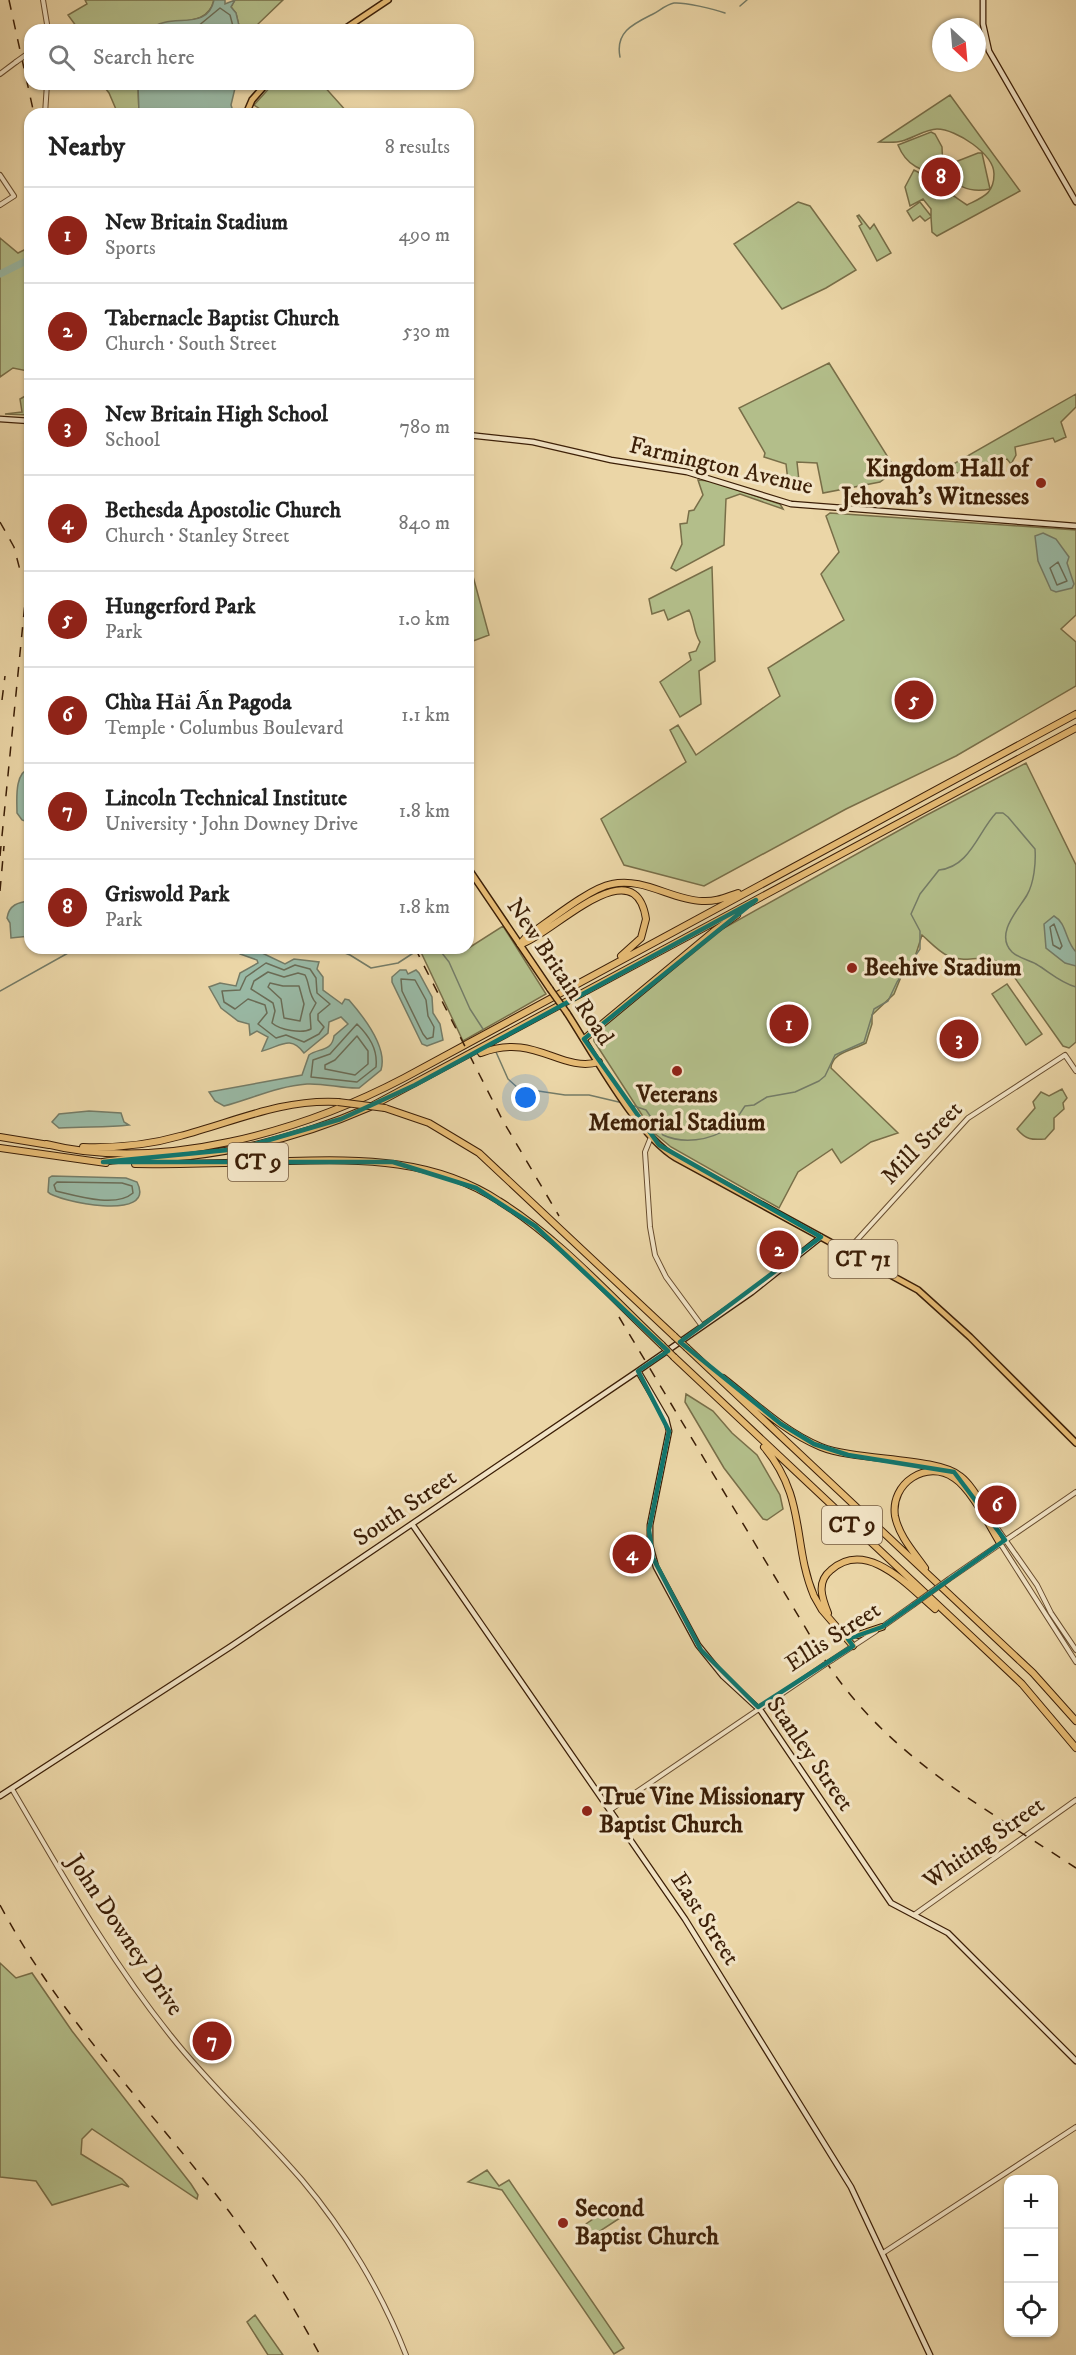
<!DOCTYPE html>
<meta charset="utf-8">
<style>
:root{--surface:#fff;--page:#f2f2f2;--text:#222;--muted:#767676;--line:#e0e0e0;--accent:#8f2418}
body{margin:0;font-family:"IM FELL DW Pica",serif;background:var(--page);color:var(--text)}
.controls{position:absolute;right:18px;bottom:18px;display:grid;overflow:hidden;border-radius:12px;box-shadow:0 2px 4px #0004}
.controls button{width:54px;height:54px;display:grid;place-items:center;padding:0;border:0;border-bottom:2px solid var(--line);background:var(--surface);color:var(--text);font:30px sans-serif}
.compass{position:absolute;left:932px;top:18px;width:54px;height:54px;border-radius:50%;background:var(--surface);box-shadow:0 2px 4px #0004;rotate:154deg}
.you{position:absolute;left:526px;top:1098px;width:21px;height:21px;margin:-15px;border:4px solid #fff;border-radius:50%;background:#1a73e8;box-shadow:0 0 0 9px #1a73e833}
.badge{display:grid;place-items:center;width:39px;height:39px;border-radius:50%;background:var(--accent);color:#fff;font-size:20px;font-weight:700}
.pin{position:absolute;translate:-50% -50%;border:3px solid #fff;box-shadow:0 2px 6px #0006}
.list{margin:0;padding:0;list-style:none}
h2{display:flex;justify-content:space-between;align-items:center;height:78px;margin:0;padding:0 24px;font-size:26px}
h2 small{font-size:20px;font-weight:400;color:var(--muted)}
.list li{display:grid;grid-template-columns:39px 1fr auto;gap:18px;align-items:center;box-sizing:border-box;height:96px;padding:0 24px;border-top:2px solid var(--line)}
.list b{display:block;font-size:22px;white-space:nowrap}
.list p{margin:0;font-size:20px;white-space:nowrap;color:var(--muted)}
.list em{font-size:20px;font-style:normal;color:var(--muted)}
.icon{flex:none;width:33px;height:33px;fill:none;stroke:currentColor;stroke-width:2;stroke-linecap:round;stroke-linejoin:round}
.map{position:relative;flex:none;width:1076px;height:2355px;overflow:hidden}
.search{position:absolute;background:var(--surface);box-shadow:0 2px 4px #0004;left:24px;top:24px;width:450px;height:66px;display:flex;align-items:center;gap:15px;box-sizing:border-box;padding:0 21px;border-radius:18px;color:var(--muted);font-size:22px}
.panel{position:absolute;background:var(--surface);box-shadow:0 2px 4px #0004;left:24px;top:108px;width:450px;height:846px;border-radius:18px}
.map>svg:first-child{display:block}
.green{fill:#b3be8a;stroke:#786e48;stroke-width:1.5}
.water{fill:#99b9a5;stroke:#747b66;stroke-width:1.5}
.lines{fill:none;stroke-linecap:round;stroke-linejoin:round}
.shore{stroke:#6a6c56;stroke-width:1.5}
.stream{stroke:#747b66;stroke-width:1.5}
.river{stroke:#99b9a5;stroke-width:7}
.tertiary-casing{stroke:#684d2f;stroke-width:6}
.secondary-casing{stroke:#3c1f07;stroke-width:7}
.primary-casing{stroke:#3c1f07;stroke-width:8}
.motorway-casing{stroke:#3c1f07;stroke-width:8}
.tertiary{stroke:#f2e4c6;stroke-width:4}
.secondary{stroke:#f2e4c6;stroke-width:4.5}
.primary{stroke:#e6bb74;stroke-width:5}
.motorway{stroke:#e6bb74;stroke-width:6}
.rail{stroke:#3c1f07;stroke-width:1.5;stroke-dasharray:10 10;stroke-linecap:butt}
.tertiary-bridge-casing{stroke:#684d2f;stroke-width:6;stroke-linecap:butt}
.primary-bridge-casing{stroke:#3c1f07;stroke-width:8;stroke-linecap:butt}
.motorway-bridge-casing{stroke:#3c1f07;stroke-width:8;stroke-linecap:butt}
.tertiary-bridge{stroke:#f2e4c6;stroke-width:4}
.primary-bridge{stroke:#e6bb74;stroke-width:5}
.motorway-bridge{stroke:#e6bb74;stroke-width:6}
.marked{fill:none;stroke:#0f766e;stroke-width:4.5;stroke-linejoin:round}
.poi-dot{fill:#8f2418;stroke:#f2e4c6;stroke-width:2}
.labels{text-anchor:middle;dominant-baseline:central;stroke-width:6;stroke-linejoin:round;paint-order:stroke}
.shield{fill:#f2e4c6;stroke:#735a40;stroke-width:1.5}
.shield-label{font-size:22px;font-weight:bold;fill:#3c1f07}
.street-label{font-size:24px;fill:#3c1f07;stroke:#f2e4c6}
.poi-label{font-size:24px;font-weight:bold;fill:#3c1f07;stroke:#f2e4c6;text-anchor:start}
</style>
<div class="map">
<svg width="1076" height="2355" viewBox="0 0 1076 2355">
<rect width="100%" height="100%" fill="#ebd6a7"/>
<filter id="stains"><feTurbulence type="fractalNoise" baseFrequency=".00333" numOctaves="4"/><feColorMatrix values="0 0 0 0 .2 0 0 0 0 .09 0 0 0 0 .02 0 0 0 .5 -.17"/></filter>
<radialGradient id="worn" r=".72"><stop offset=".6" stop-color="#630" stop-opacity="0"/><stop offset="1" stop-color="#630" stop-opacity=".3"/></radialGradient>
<!-- green -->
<path class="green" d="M85,0H214C206,32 168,14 149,30H79L68,15L87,4Z
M235,0H283L258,24L262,30H240L236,13L231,7Z
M102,84H138L139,114H118L109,93Z
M273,84H300L303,89L322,84L348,113L263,114V111L254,105Z
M950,95L1020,191L937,236L932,232L931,217L925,221L920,216L913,221L907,211L920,202L931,216V209L923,199L910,206L905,187L914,170C933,179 948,193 967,205C983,197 994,194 994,174C994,154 956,129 937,129C926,129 913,138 902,141C895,143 887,142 879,142Z
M931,132L935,134L942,147L943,170C922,174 906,165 898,145Z
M978,153H982L990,189C970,193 952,187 945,166Z
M798,202L810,206L856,270L826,288L782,309L734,244Z
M859,215L870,229L874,224L891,253L877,261L859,226L862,224L857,216Z
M0,238L18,253L30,247V406L29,415L5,414L22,412L20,399L29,394L28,371L13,368L0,377Z
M829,363L896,470L880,482L823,493L817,463L797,462L799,481H788L786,464L764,457L765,453L739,408Z
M1076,394V407L1061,422L1066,437L1055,442L1053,438L1015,447L1016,455L1011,464L1007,459L947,476L941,471Z
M698,480L710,481L780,504L783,509L740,494L726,499L724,545L676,571L671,568L682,544L680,524L687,523L689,511L694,510L703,495Z
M830,513L1076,530V615L1061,629L1076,642V686L956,756L846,809L704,886L624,865L601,819L686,762L670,730L678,725L696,755L780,696L768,668L844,620L821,574L839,552L826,516Z
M468,558L489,635L468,643Z
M712,567L715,661L699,671L701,704L680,717L660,682L691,660L689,653L696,651L700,642C693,631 695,621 689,610L668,620L664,610L652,614L649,599Z
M1026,763L1076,865V1042L1069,1048L1063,1046L1010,971C984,947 972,966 948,956C938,951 930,942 922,935L914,960L903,972L894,994L872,1015V1024L866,1043C854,1050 832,1052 831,1068L898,1133L871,1142L841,1163L832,1149L798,1172L779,1208L671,1147L653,1132L594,1041V1034L724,928L923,817Z
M503,926L546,994L463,1041L419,948H461L464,951Z
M1007,984L1042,1034L1026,1045L992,994Z
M1062,1089L1067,1098L1063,1103L1064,1109L1054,1118V1129L1045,1139C1032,1140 1026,1140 1017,1129L1035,1108L1033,1102L1041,1092L1049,1096Z
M686,1394L713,1411L732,1433L757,1455L780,1495L783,1509L767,1520L763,1519L724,1468L685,1402Z
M0,1963L16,1978L32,1973L72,2031L191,2184L198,2195L197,2199L92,2129L82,2139L81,2154L122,2179L129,2187L122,2184L52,2205L36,2181L0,2177Z
M487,2170L499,2186L509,2180L624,2348L614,2354L502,2190L468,2182Z
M612,2206L620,2218L594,2235L586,2224Z
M255,2315L283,2355H268L247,2322Z"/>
<!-- water -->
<path class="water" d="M214,0H225V4L235,0L231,7L236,13L240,30H149C170,11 207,33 214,0Z
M138,84H236L231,105L233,111L229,114H139Z
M1043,533L1056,539L1069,557L1067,563L1074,584L1072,588L1056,592L1051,590L1038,561L1035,536Z
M30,768V823L22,820L17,813C17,799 14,773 30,768Z
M30,901V936L11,938L10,923L7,918C9,905 18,902 30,901Z
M1054,916C1067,923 1065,941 1076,952V966L1065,963L1046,948L1044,924Z
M240,950L258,951L285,964L294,959L319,962L317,969L323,977V990L342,1004L345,999L349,1000C363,1016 388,1047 381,1070L359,1088C344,1089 324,1083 307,1084C278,1086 251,1099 224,1106L215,1101L209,1092L302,1075L309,1055C318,1048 332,1052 334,1036L348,1024L341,1017L329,1022L328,1033L304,1053C290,1034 280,1047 262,1051L268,1037L257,1031L250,1035L249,1024L238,1021L221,1008L209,987L220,983L236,986L240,973L258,963L257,960L240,954Z
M400,970H406L408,974L416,970L419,973L432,997L433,1013L440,1024L443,1040L427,1046L422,1044L392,982V977Z
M89,1111L121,1113L124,1122L129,1125C106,1128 83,1126 59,1128L52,1122L59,1114Z
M52,1176L126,1178L137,1182C158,1223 55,1201 48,1192L49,1178Z"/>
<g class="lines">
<!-- shore -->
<path class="shore" d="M158,30L167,26L197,27L220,8L230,15L234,30
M1058,562L1067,581L1057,585L1050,568Z
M1054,924L1062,946L1060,949L1053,945L1050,927Z
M266,963L284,970L295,965L310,969L316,978L317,993L330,1004L318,1014V1020L324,1027L319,1034L304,1042L286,1035L276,1038L258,1024L267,1013L265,1005L248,999L235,1009L224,1002L222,991L240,990L246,977Z
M268,972L284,977L298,973L305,975C310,984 308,994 316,1003L310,1014L311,1029C302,1034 280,1030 272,1023L275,1011L273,1003L251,989L254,981Z
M401,979L415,980L426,1000L428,1016L434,1027L433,1037L427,1039L423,1034L402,991Z
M270,983L283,986H299L304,1004L300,1021L284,1018L281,999L268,987Z
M357,1024C369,1036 378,1049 376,1067L357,1082L311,1077L313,1060L330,1054Z
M357,1036L368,1051V1064L355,1075L325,1069V1065L335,1060Z
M57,1182L122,1183L132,1186L133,1193C116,1208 77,1196 56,1191L54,1185Z"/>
<!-- stream -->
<path class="stream" d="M740,6L747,0
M620,57C615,32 633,24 653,14C659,11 667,4 674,3C684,2 714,9 725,13
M332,948L350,955L371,968L398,963L421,948
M438,948L449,962L470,1009L483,1029
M0,991L77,948
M496,1052L508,1079L518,1088L565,1095H589L623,1103
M628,1104L646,1110L663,1135C682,1144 710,1141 728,1128C735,1123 740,1113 745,1106L754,1105L767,1097L795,1092L819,1081L825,1076L835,1055L864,1042L874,1009L888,1001L897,982L920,949V931L911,914L920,894L939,870C970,867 978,832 996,813H1003L1008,817L1035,849C1036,863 1034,883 1027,895C1019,909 994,934 1012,952C1018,958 1029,960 1036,964C1051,973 1059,982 1076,987"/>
<!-- river -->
<path class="river" d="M0,274L30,259"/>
<!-- tertiary casing -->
<g class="tertiary-casing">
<path id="tertiary" d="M43,0L48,30
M0,74L16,62
M45,114L47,84
M0,175L14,196L0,205
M651,1137L645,1152L650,1227L655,1255L666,1277L702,1326
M847,1251L968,1118L1065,1055L1076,1071
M990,1518L1037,1585L1051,1613L1076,1650
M1000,1543L1076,1662
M949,1579L1076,1492
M882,1627L913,1605
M832,1660L876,1631
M12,1789C62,1874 109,1959 171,2036C211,2087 260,2131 302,2180C345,2231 382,2293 406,2355
M610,1810L824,1665
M914,1915L1076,1800
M883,2253L1076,2127"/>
</g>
<!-- secondary casing -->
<g class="secondary-casing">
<path id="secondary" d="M983,0V24L989,51L1076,202
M0,419L30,421
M468,435L533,442L611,460L687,472L791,504L1076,526
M638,1371L666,1419L669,1431L650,1525V1545L656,1567L698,1645L723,1676L761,1711L891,1903L948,1933L1076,2061
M412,1524L685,1919L851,2187L930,2355
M0,1796L230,1647L638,1371L752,1292L821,1237"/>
</g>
<!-- primary casing -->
<g class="primary-casing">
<path id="primary" d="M343,30L388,0
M246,114L252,100L266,84
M468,868L550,989
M567,1013C593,1053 637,1135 676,1158L918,1290L970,1337L1076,1443"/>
</g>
<!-- motorway casing -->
<g class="motorway-casing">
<path id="motorway" d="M520,944L526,937C547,923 589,888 612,884C643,877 672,900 702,901C716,902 726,897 738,893
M521,944C549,937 635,845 646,919L641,938L621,956
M584,1039L714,931L737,915
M481,1053C535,1032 560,1073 599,1062
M385,1108L429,1123L479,1153L674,1336
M0,1137L49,1145
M46,1144C160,1173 303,1131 404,1078L1076,714
M83,1147C116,1148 149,1145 180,1136C234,1122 281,1099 338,1102
M0,1148L106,1163
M103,1162C131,1157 161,1159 190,1156C252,1149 313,1132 370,1107L1076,728
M135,1164C186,1165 238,1162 289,1161C363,1159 435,1159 499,1201C559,1238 611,1297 662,1345
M687,1348L1033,1673L1076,1721
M674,1357L1022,1684L1076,1748
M723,1378C754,1402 784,1432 821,1447C856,1461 937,1457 960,1476C973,1486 981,1504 990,1517
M764,1447C807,1498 792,1544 814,1596L822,1610L853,1646
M925,1568C913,1551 899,1536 895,1516C890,1483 927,1459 954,1478C971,1489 989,1525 1000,1543
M828,1613C822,1598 816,1582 831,1570C867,1538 909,1587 935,1609
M843,1631L858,1635L882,1627"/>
</g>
<!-- tertiary -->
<use href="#tertiary" class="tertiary"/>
<!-- secondary -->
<use href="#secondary" class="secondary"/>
<!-- primary -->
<use href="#primary" class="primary"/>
<!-- motorway -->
<use href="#motorway" class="motorway"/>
<!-- rail -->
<path class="rail" d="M9,0L34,114
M0,522L14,547L21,574
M27,561L30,527
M2,700L5,676
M0,856L30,552
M0,891L4,846
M415,948L503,1121L559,1216
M619,1317L823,1657C885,1755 982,1806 1076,1868
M0,1905C62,2021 149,2107 228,2210C262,2256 293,2305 320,2355"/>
<!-- tertiary-bridge casing -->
<g class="tertiary-bridge-casing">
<path id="tertiary-bridge" d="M16,62L30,52
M913,1605L949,1579
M824,1665L832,1660"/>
</g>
<!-- primary-bridge casing -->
<g class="primary-bridge-casing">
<path id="primary-bridge" d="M550,989L567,1013"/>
</g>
<!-- motorway-bridge casing -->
<g class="motorway-bridge-casing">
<path id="motorway-bridge" d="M338,1102L385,1108
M674,1336L687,1348
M662,1345L674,1357"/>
</g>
<!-- tertiary-bridge -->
<use href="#tertiary-bridge" class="tertiary-bridge"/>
<!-- primary-bridge -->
<use href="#primary-bridge" class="primary-bridge"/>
<!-- motorway-bridge -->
<use href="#motorway-bridge" class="motorway-bridge"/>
</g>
<!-- marked area -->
<path class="marked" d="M756,900L584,1039L659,1145L821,1237L680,1342L781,1424L814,1444L848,1455L954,1472L1005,1540L882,1627L848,1639L853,1646L758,1707L701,1650L653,1558L649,1530L669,1431L638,1371L668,1351L535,1226L476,1188L393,1162H103L238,1149L341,1119L415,1085Z"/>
<!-- markers -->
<g class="poi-dot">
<circle cx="1041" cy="483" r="6"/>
<circle cx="852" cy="968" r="6"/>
<circle cx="677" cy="1071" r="6"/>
<circle cx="587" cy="1811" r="6"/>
<circle cx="563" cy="2223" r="6"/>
</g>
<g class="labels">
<!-- shield labels -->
<g class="shield">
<rect x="228" y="1143" width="60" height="38" rx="4.5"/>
<rect x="828.5" y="1240" width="69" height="38" rx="4.5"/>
<rect x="822" y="1506" width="60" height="38" rx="4.5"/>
</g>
<g class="shield-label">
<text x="258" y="1162">CT 9</text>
<text x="863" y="1259">CT 71</text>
<text x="852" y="1525">CT 9</text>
</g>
<!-- street labels -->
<g class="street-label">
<text transform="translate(721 466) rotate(13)">Farmington Avenue</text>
<text transform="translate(560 972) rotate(56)">New Britain Road</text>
<text transform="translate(922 1143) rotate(-46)">Mill Street</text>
<text transform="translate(405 1508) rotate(-34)">South Street</text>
<text transform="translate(833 1637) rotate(-33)">Ellis Street</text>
<text transform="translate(810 1754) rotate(55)">Stanley Street</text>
<text transform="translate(984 1843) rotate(-35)">Whiting Street</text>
<text transform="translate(705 1919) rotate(57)">East Street</text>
<text transform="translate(125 1935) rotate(56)">John Downey Drive</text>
</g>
<!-- poi labels -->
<g class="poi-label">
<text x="1029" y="469" text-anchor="end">Kingdom Hall of<tspan x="1029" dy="28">Jehovah's Witnesses</tspan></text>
<text x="864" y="968">Beehive Stadium</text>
<text x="677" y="1095" text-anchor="middle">Veterans<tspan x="677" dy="28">Memorial Stadium</tspan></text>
<text x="599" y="1797">True Vine Missionary<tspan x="599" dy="28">Baptist Church</tspan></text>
<text x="575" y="2209">Second<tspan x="575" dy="28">Baptist Church</tspan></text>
</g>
</g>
<rect width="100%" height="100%" filter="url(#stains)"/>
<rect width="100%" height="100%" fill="url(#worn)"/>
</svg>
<div class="controls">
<button>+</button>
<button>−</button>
<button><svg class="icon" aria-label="locate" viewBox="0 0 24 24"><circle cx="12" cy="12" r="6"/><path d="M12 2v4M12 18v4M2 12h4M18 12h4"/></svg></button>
</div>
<svg class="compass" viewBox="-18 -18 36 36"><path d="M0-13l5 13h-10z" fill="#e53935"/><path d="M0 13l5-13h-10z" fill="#767676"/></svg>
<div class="you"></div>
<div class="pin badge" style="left:789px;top:1024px">1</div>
<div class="pin badge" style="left:779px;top:1250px">2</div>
<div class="pin badge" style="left:959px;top:1039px">3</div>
<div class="pin badge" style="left:632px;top:1554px">4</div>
<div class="pin badge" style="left:914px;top:700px">5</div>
<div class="pin badge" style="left:997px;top:1505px">6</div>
<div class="pin badge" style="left:212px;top:2041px">7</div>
<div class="pin badge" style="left:941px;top:177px">8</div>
<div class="search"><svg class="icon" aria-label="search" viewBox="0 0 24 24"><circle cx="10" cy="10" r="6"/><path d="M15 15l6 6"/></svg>Search here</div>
<section class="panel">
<h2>Nearby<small>8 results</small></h2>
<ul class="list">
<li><span class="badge">1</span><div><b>New Britain Stadium</b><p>Sports</p></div><em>490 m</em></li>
<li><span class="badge">2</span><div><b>Tabernacle Baptist Church</b><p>Church · South Street</p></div><em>530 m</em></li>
<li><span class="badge">3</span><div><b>New Britain High School</b><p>School</p></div><em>780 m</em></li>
<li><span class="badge">4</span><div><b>Bethesda Apostolic Church</b><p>Church · Stanley Street</p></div><em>840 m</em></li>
<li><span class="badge">5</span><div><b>Hungerford Park</b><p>Park</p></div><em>1.0 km</em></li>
<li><span class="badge">6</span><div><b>Chùa Hải Ấn Pagoda</b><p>Temple · Columbus Boulevard</p></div><em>1.1 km</em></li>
<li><span class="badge">7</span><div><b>Lincoln Technical Institute</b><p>University · John Downey Drive</p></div><em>1.8 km</em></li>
<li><span class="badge">8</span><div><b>Griswold Park</b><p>Park</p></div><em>1.8 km</em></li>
</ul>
</section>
</div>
